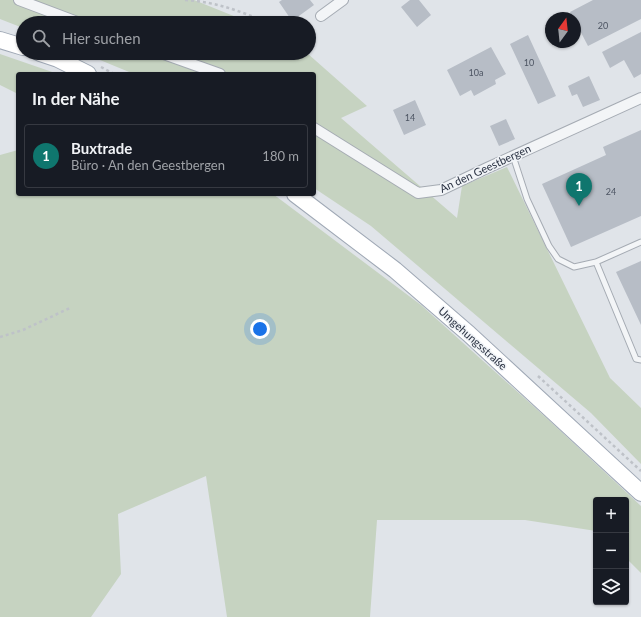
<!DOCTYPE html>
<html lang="de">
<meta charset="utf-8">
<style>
:root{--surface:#171b24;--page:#242831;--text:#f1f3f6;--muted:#9ea1a6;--line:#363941;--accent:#0f766e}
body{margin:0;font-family:Lato,sans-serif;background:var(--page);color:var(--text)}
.controls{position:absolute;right:12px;bottom:12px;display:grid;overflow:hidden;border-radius:4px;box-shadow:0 1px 3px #0004}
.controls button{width:36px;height:36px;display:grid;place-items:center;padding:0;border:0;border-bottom:1px solid var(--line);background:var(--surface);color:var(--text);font:20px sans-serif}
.compass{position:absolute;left:545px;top:12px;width:36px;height:36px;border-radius:50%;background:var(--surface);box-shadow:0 1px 3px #0004;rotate:15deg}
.you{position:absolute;left:260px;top:329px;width:14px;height:14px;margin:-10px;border:3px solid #fff;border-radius:50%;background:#1a73e8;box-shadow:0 0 0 6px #1a73e833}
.badge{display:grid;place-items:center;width:26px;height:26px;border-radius:50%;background:var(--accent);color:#fff;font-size:13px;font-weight:700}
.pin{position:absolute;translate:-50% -33px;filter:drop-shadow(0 1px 2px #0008)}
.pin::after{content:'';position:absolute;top:21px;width:14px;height:12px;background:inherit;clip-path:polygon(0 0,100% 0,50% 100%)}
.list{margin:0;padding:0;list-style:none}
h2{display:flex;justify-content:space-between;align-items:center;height:52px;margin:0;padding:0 16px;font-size:17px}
h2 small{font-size:13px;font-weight:400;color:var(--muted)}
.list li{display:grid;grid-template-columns:26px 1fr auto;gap:12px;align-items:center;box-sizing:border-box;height:64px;margin:0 8px 8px;padding:0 8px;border:1px solid var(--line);border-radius:4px}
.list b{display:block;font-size:15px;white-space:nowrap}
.list p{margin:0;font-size:13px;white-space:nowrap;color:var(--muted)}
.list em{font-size:13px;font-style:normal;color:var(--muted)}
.icon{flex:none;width:22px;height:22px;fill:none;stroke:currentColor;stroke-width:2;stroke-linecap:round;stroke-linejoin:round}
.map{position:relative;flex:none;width:641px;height:617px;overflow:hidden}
.search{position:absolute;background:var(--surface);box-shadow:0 1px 3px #0004;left:16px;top:16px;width:300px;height:44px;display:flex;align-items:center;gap:10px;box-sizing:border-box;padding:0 14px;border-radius:22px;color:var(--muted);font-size:15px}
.panel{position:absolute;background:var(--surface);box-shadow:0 1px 3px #0004;left:16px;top:72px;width:300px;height:124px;border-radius:4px}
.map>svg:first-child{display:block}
.green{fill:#c6d3c1}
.building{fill:#b7bdc6}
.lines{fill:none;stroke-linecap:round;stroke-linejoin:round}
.service-casing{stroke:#a5abb3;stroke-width:7}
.minor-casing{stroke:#a5abb3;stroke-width:12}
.primary-casing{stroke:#9fa8b5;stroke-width:18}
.path{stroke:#bec2c8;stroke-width:2.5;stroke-dasharray:3 3;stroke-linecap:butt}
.service{stroke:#f3f5f7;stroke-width:5}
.minor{stroke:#f3f5f7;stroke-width:10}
.primary{stroke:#fff;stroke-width:16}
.labels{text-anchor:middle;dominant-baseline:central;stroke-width:3;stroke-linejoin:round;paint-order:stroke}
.number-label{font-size:9px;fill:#4c5462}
.street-label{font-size:11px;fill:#293141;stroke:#f0f3f7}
</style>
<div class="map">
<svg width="641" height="617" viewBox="0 0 641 617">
<rect width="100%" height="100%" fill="#e0e4e9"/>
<!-- green -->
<path class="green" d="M0,0H194L251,23H23V28L0,19Z
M83,53H307L367,106L341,118L457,218L462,186L507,167L610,378L641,408V464L591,413L371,226L314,188V74H134Z
M0,54L58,74H18V94L0,85Z
M18,150V194H273L421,305L552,423L641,506V573L626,558V500H596V531L525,520H377L370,617H227L206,476L118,514L121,574L91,617H0V155Z"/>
<!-- building -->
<path class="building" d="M282,0H310L314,5L292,21L279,2Z
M410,0H419L431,15L417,27L401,7Z
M593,0H641V19L588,46L575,21V18H573L570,12Z
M641,32V74L634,78L624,60L610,68L602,52Z
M528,35L556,96L538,104L510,44Z
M491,47L506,74L495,80L496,84L474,96L471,90L460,96L447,70Z
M589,76L600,100L583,107L577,94L572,96L568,86Z
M415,100L426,125L404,135L393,110Z
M506,119L515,139L499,146L490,126Z
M641,130V216L571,247L542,184L606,155L603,147Z
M641,261V325L616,272Z"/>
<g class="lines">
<!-- service casing -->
<g class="service-casing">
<path id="service" d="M513,156L527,199L549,246L558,259L574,267L596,262L641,242
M596,262L636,359L641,360"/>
</g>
<!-- minor casing -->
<g class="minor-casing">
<path id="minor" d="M19,0L80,23
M321,16L343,0
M161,53L220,74
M314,128L418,193L441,190L487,168L641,98"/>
</g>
<!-- primary casing -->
<g class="primary-casing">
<path id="primary" d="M0,40L23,47
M40,53L58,59L88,74
M295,194L395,270L469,334L641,493"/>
</g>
<!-- path -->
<path class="path" d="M185,0C217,2 239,11 269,23
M101,67L114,74
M0,337L23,330L70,308
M538,376L641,471"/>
<!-- service -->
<use href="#service" class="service"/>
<!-- minor -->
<use href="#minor" class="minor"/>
<!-- primary -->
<use href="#primary" class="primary"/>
</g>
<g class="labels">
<!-- number labels -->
<g class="number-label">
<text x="603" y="25">20</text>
<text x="529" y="62">10</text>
<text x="476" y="72">10a</text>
<text x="410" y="117">14</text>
<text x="611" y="191">24</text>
</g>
<!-- street labels -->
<g class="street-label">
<text transform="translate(485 168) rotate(-25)">An den Geestbergen</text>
<text transform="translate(473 338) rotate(42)">Umgehungsstraße</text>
</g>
</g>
</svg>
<div class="controls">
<button>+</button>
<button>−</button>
<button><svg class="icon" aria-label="layers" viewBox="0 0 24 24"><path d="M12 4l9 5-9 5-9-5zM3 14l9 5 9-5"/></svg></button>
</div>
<svg class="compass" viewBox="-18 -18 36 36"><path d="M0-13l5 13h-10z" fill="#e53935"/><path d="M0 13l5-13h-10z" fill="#9ea1a6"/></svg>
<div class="you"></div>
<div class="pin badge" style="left:579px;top:206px">1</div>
<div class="search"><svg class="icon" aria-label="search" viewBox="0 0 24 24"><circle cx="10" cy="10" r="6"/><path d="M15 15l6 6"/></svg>Hier suchen</div>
<section class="panel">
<h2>In der Nähe<small></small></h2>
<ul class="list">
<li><span class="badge">1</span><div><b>Buxtrade</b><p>Büro · An den Geestbergen</p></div><em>180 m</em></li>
</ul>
</section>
</div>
